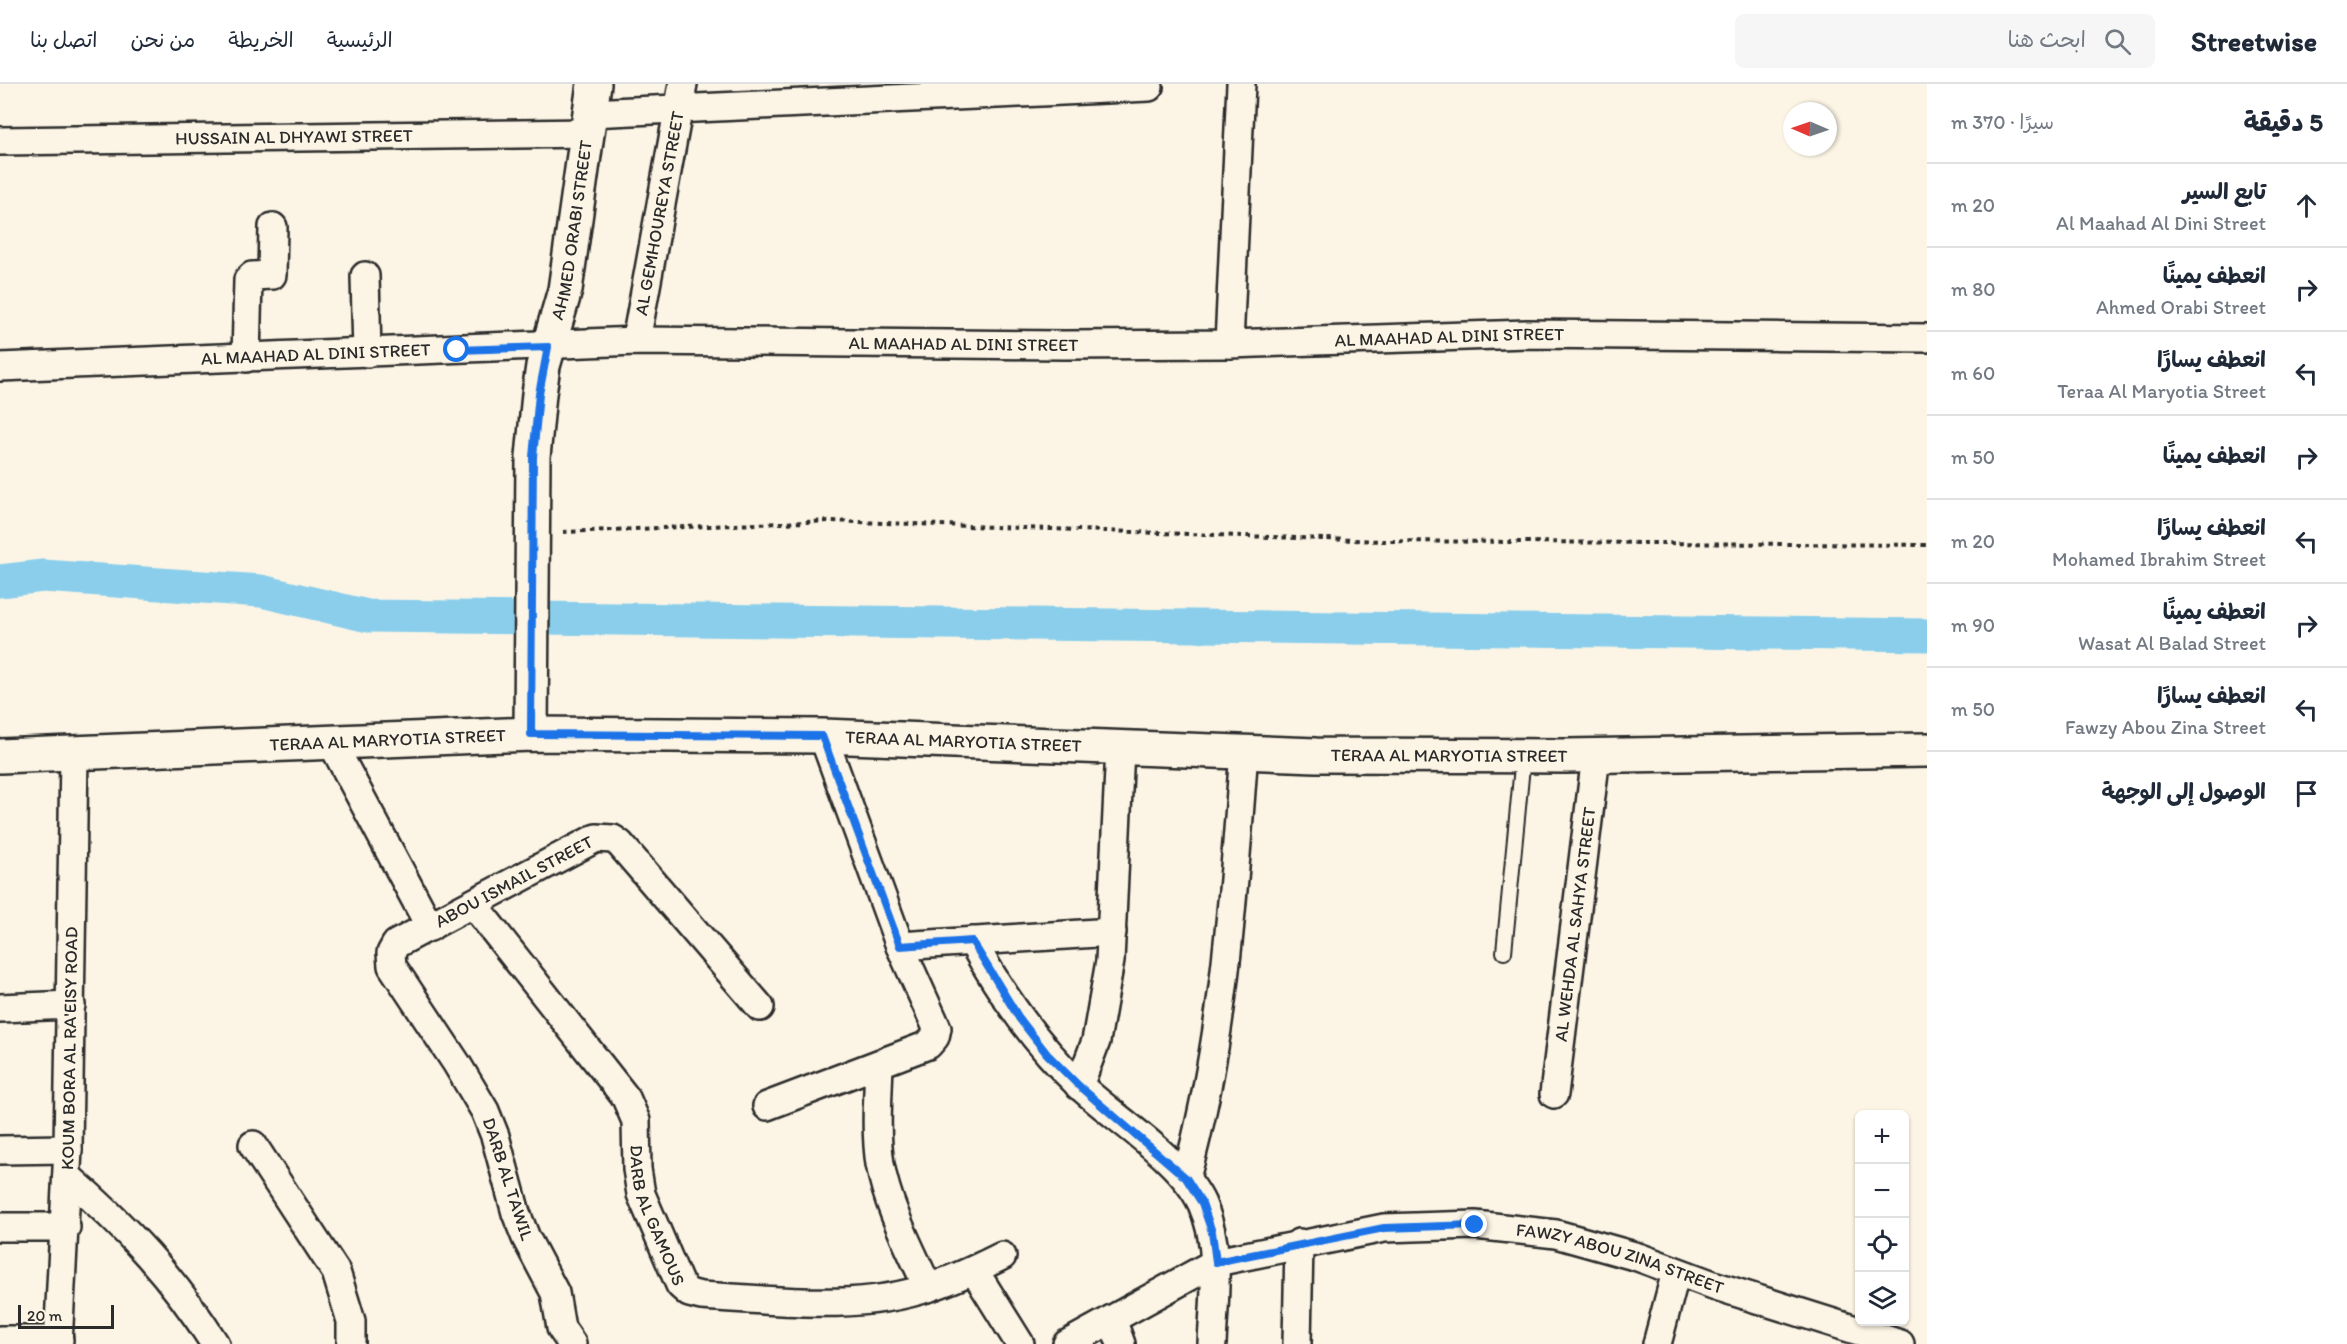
<!DOCTYPE html>
<html lang="ar">
<meta charset="utf-8">
<style>
:root{--surface:#fff;--page:#f6f6f7;--text:#1f2937;--muted:#747a83;--line:#e0e1e3}
body{margin:0;font-family:Itim,"Playpen Sans Arabic",sans-serif;background:var(--page);color:var(--text);direction:rtl}
.controls{position:absolute;right:18px;bottom:18px;display:grid;overflow:hidden;border-radius:9px;box-shadow:0 2px 4px #0004}
.controls button{width:54px;height:54px;display:grid;place-items:center;padding:0;border:0;border-bottom:2px solid var(--line);background:var(--surface);color:var(--text);font:30px sans-serif}
.compass{position:absolute;left:1783px;top:18px;width:54px;height:54px;border-radius:50%;background:var(--surface);box-shadow:0 2px 4px #0004;rotate:272deg}
.scale{position:absolute;left:18px;bottom:15px;width:96px;box-sizing:border-box;padding-left:6px;border:3px solid #2b2b2b;border-top:0;font-size:16px;line-height:21px;white-space:nowrap;color:#2b2b2b;-webkit-text-stroke:4px #fcf5e5;paint-order:stroke}
.stop{position:absolute;width:18px;height:18px;margin:-14px;border:4px solid #1a73e8;border-radius:50%;background:#fff}
.stop.end{background:#1a73e8;border-color:#fff;box-shadow:0 2px 6px #0008}
.list{margin:0;padding:0;list-style:none}
h2{display:flex;justify-content:space-between;align-items:center;height:78px;margin:0;padding:0 24px;font-size:26px}
h2 small{font-size:20px;font-weight:400;color:var(--muted)}
.list li{display:grid;grid-template-columns:39px 1fr auto;gap:18px;align-items:center;box-sizing:border-box;height:84px;padding:0 24px;border-top:2px solid var(--line)}
.list b{display:block;font-size:22px;white-space:nowrap}
.list p{margin:0;font-size:20px;white-space:nowrap;color:var(--muted)}
.list em{font-size:20px;font-style:normal;color:var(--muted)}
.icon{flex:none;width:33px;height:33px;fill:none;stroke:currentColor;stroke-width:2;stroke-linecap:round;stroke-linejoin:round}
.map{position:relative;flex:none;width:1927px;height:1260px;overflow:hidden;direction:ltr}
header{display:flex;align-items:center;gap:36px;box-sizing:border-box;height:84px;padding:0 30px;background:var(--surface);border-bottom:2px solid var(--line)}
header strong{font-size:28px}
nav{display:flex;gap:33px;margin-inline-start:auto;font-size:21px}
.search{width:420px;height:54px;background:var(--page);display:flex;align-items:center;gap:15px;box-sizing:border-box;padding:0 21px;border-radius:9px;color:var(--muted);font-size:22px}
main{display:flex}
aside{flex:1;background:var(--surface)}
.map>svg:first-child{display:block}
.lines{fill:none;stroke-linecap:round;stroke-linejoin:round}
.canal{stroke:#8aceec;stroke-width:33}
.lane-casing{stroke:#2b2b2b;stroke-width:18}
.street-casing{stroke:#2b2b2b;stroke-width:32}
.secondary-casing{stroke:#2b2b2b;stroke-width:38}
.path{stroke:#2b2b2b;stroke-width:4;stroke-dasharray:4.5 4.5;stroke-linecap:butt}
.lane{stroke:#fcf5e5;stroke-width:14}
.street{stroke:#fcf5e5;stroke-width:27}
.secondary{stroke:#fcf5e5;stroke-width:33}
.route{stroke:#1a73e8;stroke-width:8}
.labels{text-anchor:middle;dominant-baseline:central;stroke-width:5;stroke-linejoin:round;paint-order:stroke}
.street-label{font-size:18px;fill:#2b2b2b;stroke:#fcf5e5}
</style>
<header>
<strong>Streetwise</strong>
<div class="search"><svg class="icon" aria-label="search" viewBox="0 0 24 24"><circle cx="10" cy="10" r="6"/><path d="M15 15l6 6"/></svg>ابحث هنا</div>
<nav><a>الرئيسية</a><a>الخريطة</a><a>من نحن</a><a>اتصل بنا</a></nav>
</header>
<main>
<aside>
<h2>5 دقيقة<small>سيرًا · 370 m</small></h2>
<ul class="list">
<li><svg class="icon" aria-label="ahead" viewBox="0 0 24 24"><path d="M12 20V5M6 11l6-6 6 6"/></svg><div><b>تابع السير</b><p>Al Maahad Al Dini Street</p></div><em>20 m</em></li>
<li><svg class="icon" aria-label="right" viewBox="0 0 24 24"><path d="M7 20v-9h11M14 6l5 5-5 5"/></svg><div><b>انعطف يمينًا</b><p>Ahmed Orabi Street</p></div><em>80 m</em></li>
<li><svg class="icon" aria-label="left" viewBox="0 0 24 24"><path d="M17 20v-9H6M10 6l-5 5 5 5"/></svg><div><b>انعطف يسارًا</b><p>Teraa Al Maryotia Street</p></div><em>60 m</em></li>
<li><svg class="icon" aria-label="right" viewBox="0 0 24 24"><path d="M7 20v-9h11M14 6l5 5-5 5"/></svg><div><b>انعطف يمينًا</b></div><em>50 m</em></li>
<li><svg class="icon" aria-label="left" viewBox="0 0 24 24"><path d="M17 20v-9H6M10 6l-5 5 5 5"/></svg><div><b>انعطف يسارًا</b><p>Mohamed Ibrahim Street</p></div><em>20 m</em></li>
<li><svg class="icon" aria-label="right" viewBox="0 0 24 24"><path d="M7 20v-9h11M14 6l5 5-5 5"/></svg><div><b>انعطف يمينًا</b><p>Wasat Al Balad Street</p></div><em>90 m</em></li>
<li><svg class="icon" aria-label="left" viewBox="0 0 24 24"><path d="M17 20v-9H6M10 6l-5 5 5 5"/></svg><div><b>انعطف يسارًا</b><p>Fawzy Abou Zina Street</p></div><em>50 m</em></li>
<li><svg class="icon" aria-label="arrive" viewBox="0 0 24 24"><path d="M6 21V4h12l-3 4 3 4H6"/></svg><div><b>الوصول إلى الوجهة</b></div></li>
</ul>
</aside>
<div class="map">
<svg width="1927" height="1260" viewBox="0 0 1927 1260">
<rect width="100%" height="100%" fill="#fcf5e5"/>
<filter id="ink" filterUnits="userSpaceOnUse"><feTurbulence type="fractalNoise" baseFrequency=".0167" numOctaves="2"/><feDisplacementMap in="SourceGraphic" scale="12" xChannelSelector="R" yChannelSelector="G"/><feConvolveMatrix kernelMatrix="1 2 1 2 8 2 1 2 1" color-interpolation-filters="sRGB"/></filter>
<g filter="url(#ink)">
<g class="lines">
<!-- canal -->
<path class="canal" d="M0,497L43,492L261,507L368,532L1927,551"/>
<!-- lane casing -->
<g class="lane-casing">
<path id="lane" d="M1504,868L1523,672"/>
</g>
<!-- street casing -->
<g class="street-casing">
<g id="street">
<path d="M590,29L1149,3"/>
<path id="s1" d="M0,57L587,49"/>
<path d="M365,192L367,269"/>
<path id="s2" d="M636,257L683,0"/>
<path d="M1229,260L1241,0"/>
<path d="M246,274L248,196L252,192L272,191L273,143"/>
<path id="s3" d="M0,283L636,257L1064,261L1229,260L1527,250L1927,254"/>
<path d="M332,659L430,843"/>
<path id="s4" d="M473,820L626,1014L636,1037L637,1085L641,1110L680,1201L689,1209L701,1212C776,1216 858,1228 930,1203C955,1195 978,1184 1002,1172"/>
<path d="M972,857C1001,910 1034,958 1078,1000C1114,1035 1181,1074 1202,1120C1222,1165 1214,1213 1212,1260"/>
<path d="M900,862L1112,848"/>
<path d="M0,924L71,921"/>
<path d="M879,980C878,1013 875,1047 880,1080C888,1124 910,1164 928,1204"/>
<path d="M1079,1002L1096,957L1110,877L1120,664"/>
<path id="s5" d="M1554,1010L1596,672"/>
<path d="M767,1022L928,961L935,953L937,944L900,862L823,652"/>
<path d="M253,1061L336,1188L351,1237V1260"/>
<path d="M0,1066L68,1065"/>
<path d="M67,1092C126,1143 173,1193 215,1260"/>
<path d="M1186,1094C1225,952 1233,813 1244,667"/>
<path d="M0,1143H66"/>
<path d="M974,1186L1020,1260"/>
<path d="M1112,1235L1121,1260"/>
<path d="M0,1256H59"/>
<path id="s6" d="M58,1260L68,1065L74,670"/>
<path id="s7" d="M572,1260L561,1244L555,1209L526,1154L516,1129L495,1052L485,1027L457,980L392,882L391,869L396,860L596,754L613,755L620,760L760,923"/>
<path id="s8" d="M1067,1260L1216,1178L1384,1144L1475,1141L1556,1150L1638,1173L1716,1202L1900,1260"/>
<path d="M1297,1260L1299,1159"/>
<path d="M1657,1260L1676,1188"/>
</g>
</g>
<!-- secondary casing -->
<g class="secondary-casing">
<g id="secondary">
<path id="s9" d="M531,650L533,373L539,310L543,282L565,206L594,0"/>
<path id="s10" d="M0,672L531,650L823,652L1316,671L1566,672L1927,666"/>
</g>
</g>
<!-- path -->
<path class="path" d="M563,448L830,437L1381,457L1927,461"/>
<!-- lane -->
<use href="#lane" class="lane"/>
<!-- street -->
<use href="#street" class="street"/>
<!-- secondary -->
<use href="#secondary" class="secondary"/>
</g>
</g>
<g class="lines" filter="url(#ink)">
<!-- route -->
<path class="route" d="M457,266L548,263L539,310L533,373L531,650L822,652L900,862L972,857L1019,934L1047,970L1079,1002L1186,1094L1202,1119L1212,1148L1216,1178L1384,1144L1475,1141"/>
</g>
<g class="labels">
<!-- street labels -->
<g class="street-label">
<text stroke="none"><textPath href="#s1" startOffset="294">HUSSAIN AL DHYAWI STREET</textPath></text>
<text stroke="none"><textPath href="#s2" startOffset="130">AL GEMHOUREYA STREET</textPath></text>
<text stroke="none"><textPath href="#s9" startOffset="508">AHMED ORABI STREET</textPath></text>
<text stroke="none"><textPath href="#s3" startOffset="1450">AL MAAHAD AL DINI STREET</textPath></text>
<text stroke="none"><textPath href="#s3" startOffset="964">AL MAAHAD AL DINI STREET</textPath></text>
<text stroke="none"><textPath href="#s3" startOffset="316">AL MAAHAD AL DINI STREET</textPath></text>
<text stroke="none"><textPath href="#s10" startOffset="388">TERAA AL MARYOTIA STREET</textPath></text>
<text stroke="none"><textPath href="#s10" startOffset="964">TERAA AL MARYOTIA STREET</textPath></text>
<text stroke="none"><textPath href="#s10" startOffset="1450">TERAA AL MARYOTIA STREET</textPath></text>
<text stroke="none"><textPath href="#s7" startOffset="580">ABOU ISMAIL STREET</textPath></text>
<text stroke="none"><textPath href="#s5" startOffset="171">AL WEHDA AL SAHYA STREET</textPath></text>
<text stroke="none"><textPath href="#s6" startOffset="296">KOUM BORA AL RA'EISY ROAD</textPath></text>
<text transform="translate(508 1095) rotate(72)">DARB AL TAWIL</text>
<text stroke="none"><textPath href="#s4" startOffset="370">DARB AL GAMOUS</textPath></text>
<text stroke="none"><textPath href="#s8" startOffset="582">FAWZY ABOU ZINA STREET</textPath></text>
</g>
</g>
</svg>
<div class="controls">
<button>+</button>
<button>−</button>
<button><svg class="icon" aria-label="locate" viewBox="0 0 24 24"><circle cx="12" cy="12" r="6"/><path d="M12 2v4M12 18v4M2 12h4M18 12h4"/></svg></button>
<button><svg class="icon" aria-label="layers" viewBox="0 0 24 24"><path d="M12 4l9 5-9 5-9-5zM3 14l9 5 9-5"/></svg></button>
</div>
<svg class="compass" viewBox="-18 -18 36 36"><path d="M0-13l5 13h-10z" fill="#e53935"/><path d="M0 13l5-13h-10z" fill="#747a83"/></svg>
<div class="scale">20 m</div>
<div class="stop" style="left:457px;top:266px"></div>
<div class="stop end" style="left:1475px;top:1141px"></div>
</div>
</main>
